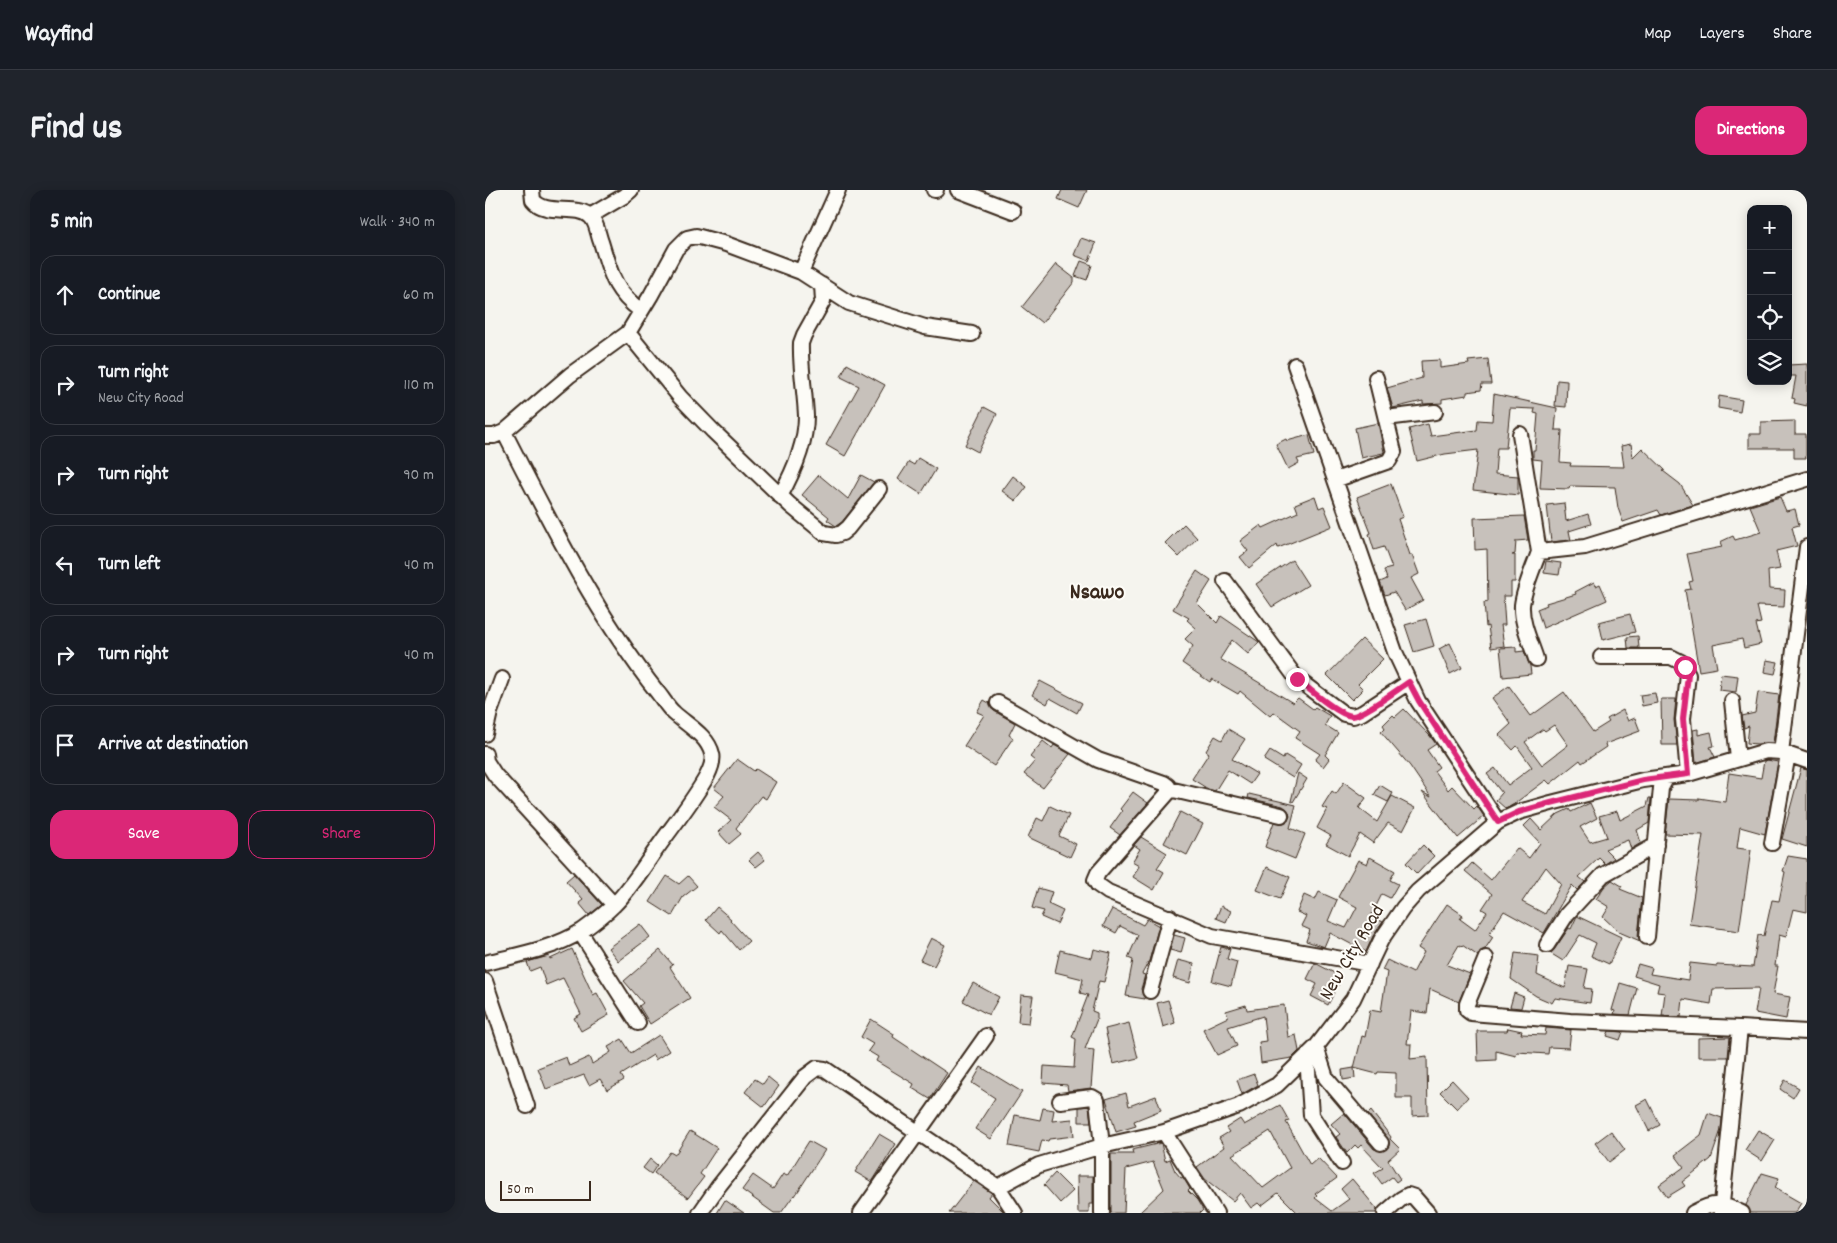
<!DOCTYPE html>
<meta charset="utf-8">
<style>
:root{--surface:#171b24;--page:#20242c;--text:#f1f3f6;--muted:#9ea1a6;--line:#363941;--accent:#db2777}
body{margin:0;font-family:Dekko,sans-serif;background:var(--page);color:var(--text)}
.controls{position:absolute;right:15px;top:15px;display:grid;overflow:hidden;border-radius:10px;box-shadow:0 2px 12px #0003}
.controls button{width:45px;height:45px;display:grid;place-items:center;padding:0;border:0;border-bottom:1px solid var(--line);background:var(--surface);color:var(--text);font:25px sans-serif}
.scale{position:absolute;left:15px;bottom:12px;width:91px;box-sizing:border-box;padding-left:5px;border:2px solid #3b2a1e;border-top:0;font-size:14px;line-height:18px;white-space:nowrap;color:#3b2a1e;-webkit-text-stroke:4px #fdfcf7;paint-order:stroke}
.stop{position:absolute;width:15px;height:15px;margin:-11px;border:4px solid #db2777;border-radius:50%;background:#fff}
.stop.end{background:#db2777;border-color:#fff;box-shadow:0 1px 5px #0008}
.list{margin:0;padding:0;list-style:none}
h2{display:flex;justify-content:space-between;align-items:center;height:65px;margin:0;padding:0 20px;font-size:21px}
h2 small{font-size:16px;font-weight:400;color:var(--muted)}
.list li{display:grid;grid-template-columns:32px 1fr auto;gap:15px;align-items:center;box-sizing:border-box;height:80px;margin:0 10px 10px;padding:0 10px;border:1px solid var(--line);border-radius:15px}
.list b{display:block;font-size:19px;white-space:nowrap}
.list p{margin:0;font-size:16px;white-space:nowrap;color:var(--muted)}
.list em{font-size:16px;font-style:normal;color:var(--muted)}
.actions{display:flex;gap:10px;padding:15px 20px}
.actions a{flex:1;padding:11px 0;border:1px solid var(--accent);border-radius:15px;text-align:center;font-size:18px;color:var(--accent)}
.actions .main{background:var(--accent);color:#fff}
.icon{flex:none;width:28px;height:28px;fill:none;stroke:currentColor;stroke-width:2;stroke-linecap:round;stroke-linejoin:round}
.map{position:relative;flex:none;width:1322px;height:1023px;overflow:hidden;border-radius:15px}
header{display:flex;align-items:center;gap:30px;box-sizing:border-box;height:70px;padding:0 25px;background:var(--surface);border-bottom:1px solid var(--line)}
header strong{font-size:24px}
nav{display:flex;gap:28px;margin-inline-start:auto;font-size:18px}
.intro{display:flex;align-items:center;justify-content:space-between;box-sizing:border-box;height:120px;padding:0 30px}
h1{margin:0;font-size:35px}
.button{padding:12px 22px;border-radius:15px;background:var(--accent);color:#fff;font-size:18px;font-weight:700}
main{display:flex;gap:30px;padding:0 30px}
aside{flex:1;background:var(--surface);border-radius:15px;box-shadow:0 2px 12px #0003}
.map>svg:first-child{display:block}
.building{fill:#c7c1bb;stroke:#3b2a1e;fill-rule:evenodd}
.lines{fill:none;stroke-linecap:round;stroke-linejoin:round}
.minor-casing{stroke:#3b2a1e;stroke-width:18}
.minor{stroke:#fdfcf7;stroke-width:14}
.route{stroke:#db2777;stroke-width:6}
.labels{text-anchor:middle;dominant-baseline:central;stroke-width:4;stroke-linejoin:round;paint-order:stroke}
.street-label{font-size:20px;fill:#3b2a1e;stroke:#fdfcf7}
.quarter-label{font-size:22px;font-weight:bold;fill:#3b2a1e;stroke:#fdfcf7}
</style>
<header>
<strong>Wayfind</strong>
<nav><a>Map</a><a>Layers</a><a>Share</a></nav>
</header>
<div class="intro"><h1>Find us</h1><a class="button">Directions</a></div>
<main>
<aside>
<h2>5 min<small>Walk · 340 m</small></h2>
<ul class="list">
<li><svg class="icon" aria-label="ahead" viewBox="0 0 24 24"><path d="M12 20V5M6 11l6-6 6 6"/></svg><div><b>Continue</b></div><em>60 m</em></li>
<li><svg class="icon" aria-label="right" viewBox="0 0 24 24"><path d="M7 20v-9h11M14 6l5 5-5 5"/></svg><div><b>Turn right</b><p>New City Road</p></div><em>110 m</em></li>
<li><svg class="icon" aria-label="right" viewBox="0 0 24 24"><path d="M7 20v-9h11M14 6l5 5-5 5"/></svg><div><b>Turn right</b></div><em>90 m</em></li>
<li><svg class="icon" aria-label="left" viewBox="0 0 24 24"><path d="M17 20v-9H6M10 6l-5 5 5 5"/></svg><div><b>Turn left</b></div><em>40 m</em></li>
<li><svg class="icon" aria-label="right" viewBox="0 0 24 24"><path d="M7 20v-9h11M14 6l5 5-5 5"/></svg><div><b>Turn right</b></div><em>40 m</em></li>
<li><svg class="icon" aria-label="arrive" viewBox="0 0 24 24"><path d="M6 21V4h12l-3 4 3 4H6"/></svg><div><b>Arrive at destination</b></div></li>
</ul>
<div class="actions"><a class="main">Save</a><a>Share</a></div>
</aside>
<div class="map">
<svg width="1322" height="1023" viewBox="0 0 1322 1023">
<rect width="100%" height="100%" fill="#f5f4ee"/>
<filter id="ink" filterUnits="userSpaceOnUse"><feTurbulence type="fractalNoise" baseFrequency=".02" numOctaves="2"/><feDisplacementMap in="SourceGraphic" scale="10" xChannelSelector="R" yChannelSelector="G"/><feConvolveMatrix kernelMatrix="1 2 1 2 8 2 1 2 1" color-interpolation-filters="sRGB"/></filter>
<g filter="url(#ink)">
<!-- building -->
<path class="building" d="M577,0H602L594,18L573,9Z
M596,48L611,53L604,71L589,65Z
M596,71L607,75L602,90L590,86Z
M571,74L589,88V92L557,133L537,117Z
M1003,169L1006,194H997L996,200L982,202V205L957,209V213L938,214V211L908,218L902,198L937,188L936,171L955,170V178L984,174L983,171Z
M362,174L400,195L360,266L341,255L374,196L356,187Z
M1322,174V216L1309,213L1310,209L1307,208L1311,186H1304L1303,175Z
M1072,190L1082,191L1081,217L1070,216Z
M1009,204L1072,218L1070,240H1077L1075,272L1086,273L1085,276L1139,277L1136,256L1146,254L1148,267L1157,258L1180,280L1178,281L1195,294L1208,315L1176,325L1173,320L1138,332L1133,318L1130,297L1085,296L1084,299L1055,298L1057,270L1048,269V260H1050L1053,224L1049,223L1050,219L1025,218L1021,258H1012L1010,284L1033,286V305L988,300L993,260L960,264L932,271L924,239L943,234L946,246L992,240L993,230L1007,231Z
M1234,206L1257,210L1255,222L1233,218Z
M499,217L512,224L493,262L480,255Z
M1310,231V244H1321V268H1309V258H1264V244H1276V232Z
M893,233L899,262L898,263L876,268L870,238Z
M824,245L829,265L812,269L814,273L803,279L791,254L801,249L802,251Z
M433,268L451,279L436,304L413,289L424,272L429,275Z
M334,285L363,309L376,285L389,292L357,332L351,336L342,330L344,327L317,305Z
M528,286L542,297L531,311L517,301Z
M906,294L918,327L913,329L925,365H927L934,384L926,388L938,410L920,420L909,402L900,405L895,392L902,389L899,380L907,378L899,357L889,360L884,344L886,343L872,307Z
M830,306L834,318L839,316L847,336L793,358L792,355L764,378L755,367L763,361L755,351L776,335L778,338L813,322L810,314Z
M1295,307L1301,321L1310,319L1314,335L1307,337L1312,356L1291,361L1295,379L1283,381L1284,399L1300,400L1299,417L1272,416L1276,433L1271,434L1276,454L1259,458L1257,449L1228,455L1232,478L1214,481L1200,400L1206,399L1204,392L1208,391L1202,364L1237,357L1235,352L1248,346L1250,350L1276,342L1265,316Z
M1079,313L1081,331L1103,324L1106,334L1084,341L1086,350L1066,352L1062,315Z
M1039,326L1043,350L1031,351L1030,364L1027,365H1030V392H1026V406H1018L1020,435H1016L1019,456L1006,458L1003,436L1001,437L999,413L1003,412L1002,359L990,360L989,328Z
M699,334L712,348L694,367L680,353Z
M807,370L823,395L787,417L771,394Z
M1061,371L1076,373L1074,385L1059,383Z
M712,381L726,391L712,413L732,433L736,426L774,452L763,464L747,450L735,469L808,513L813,508L828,519L830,517L845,526L840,535L853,543L840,565L844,569L838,577L830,570L835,564L810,548L815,541L789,522L785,526L755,501L753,504L727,489L725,492L697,473L708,456L700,449L711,438L702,430L704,428L688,419Z
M1109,392L1111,396L1115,394L1122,410L1058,438L1052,419L1062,415L1061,413L1091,404L1090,402Z
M1145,424L1150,442L1118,450L1114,432Z
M941,429L949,456L929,462L920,435Z
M1153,446L1154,458H1143L1142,447Z
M877,449L898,469L873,494L878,499L867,510L842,485Z
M965,453L977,478L965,484L954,459Z
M1031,457V462L1039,461L1045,476L1046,484L1018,487L1015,458Z
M1281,470L1293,472L1290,484L1279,482Z
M1236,484L1253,486L1251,502L1234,500Z
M555,491L597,513L592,523L565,508L562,514L547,505Z
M1024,496L1046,526L1079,502L1108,542L1124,532L1122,529L1138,520L1143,531L1150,528L1155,541L1120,554L1121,557L1097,573L1095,570L1065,594L1061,590L1029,614L1021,619L1011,610L1017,603L1002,584L1010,578L1023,595L1047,577L1032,556L1028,560L1014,545L1026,534L1007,508ZM1069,535L1083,555L1057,575L1040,552L1058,539L1060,541Z
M1273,502L1294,505L1288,553L1272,554L1262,553L1264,536L1259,538L1257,526L1270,523Z
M1170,503L1172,513L1157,516L1155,505Z
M1176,509H1191L1189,530L1192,555H1177Z
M499,510L504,513L509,521L530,533L524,545L528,548L509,576L479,556L499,525L492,522Z
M919,519L945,546L951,554L942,560L954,577L949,581L963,600L967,596L989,619L992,616L999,626L973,648L937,602L946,607L925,576L896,542L900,538L898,535L908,525L910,527Z
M743,539L760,549L747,569L772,584L765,594L743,580L730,601L723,599L707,589L724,563L721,561L730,546L737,550Z
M1213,539V545L1226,542L1229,556L1225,557L1230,567L1211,573L1208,540Z
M558,551L567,558L569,555L585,564L558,598L539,584L550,571L545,567Z
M785,561L798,569L800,565L816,575L808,588L779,570Z
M252,569L269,581L271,579L291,592L281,609L276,606L251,638L256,644L244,654L233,642L246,630L229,617L239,606L229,598Z
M1282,570L1293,572L1280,644L1255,637L1252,658L1266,660L1254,741L1204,734L1218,645L1180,644L1184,609L1214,610V608L1240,612L1244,583L1276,588L1279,571Z
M1316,578L1322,580V657L1297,649Z
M813,583L822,589L808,612L806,611Z
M859,592L881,608L874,618L892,632L907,606L930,618L918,641L903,633L888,653L875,644L863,666L841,654L846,646L832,638L842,619L837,617L847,601L851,604Z
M895,595L908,603L903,612L889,605Z
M648,602L663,613L635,645L625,638L637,621L635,619Z
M764,604L811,615L805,638L820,644L810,669L780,657L789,632L798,633L803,631L805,626L802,619L798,616L763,608Z
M1164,608H1166L1164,633L1152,640L1156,653L1146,659L1143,650L1120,659L1129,668L1120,674L1114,668L1094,687L1100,692L1092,700L1087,695L1059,743L1019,721L1004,744L1008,747L1000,759L995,761L993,766L977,755L976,756L974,755L962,775L985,784L974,812L945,799L942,823L926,821L922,854H926L925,869L942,867L943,925L927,926V908H911V883L893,882L892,884L869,878L877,846L880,847L885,820L896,822L902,782L897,780L902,770L928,783L939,762L933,758L962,714L978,725L975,729L990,740L1002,722L997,719L1007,704L980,681L987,673L1006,690L1032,658L1044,668L1055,653L1039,636L1046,629L1056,640L1073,624L1084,619L1086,622L1105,613L1112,628L1095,637L1105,652L1122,647L1114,626L1132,621L1135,630L1162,616ZM1061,677L1076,694L1060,724L1037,712Z
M565,616L584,625L574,646L591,654L585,667L543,647L552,628L558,631Z
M695,622L718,634L702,665L679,653Z
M656,647L682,663L672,678L679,682L669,700L648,687L654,676L647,672L655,659L649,655Z
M938,655L949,666L932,684L921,673Z
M273,662L280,670L271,677L264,670Z
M1303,666L1322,669V722L1308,719L1301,747L1294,745L1290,776H1293L1288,804L1305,807L1301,829L1270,823L1274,798L1228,799L1226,814L1198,809L1196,827L1177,826L1180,803L1172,802L1174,794L1149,786L1153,774L1167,778L1165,784L1203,790L1205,773L1232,776V775L1268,777L1273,745L1279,746L1287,710L1294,711L1300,682L1298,681Z
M885,667L910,681L905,690L913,694L905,708L897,704L886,726L898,732L888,746L881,762L845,743L839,757L821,751L825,740L816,736L821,726L812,722L819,705L830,710L834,702L852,710L843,731L861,738L872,717L853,707L873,670L882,674Z
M782,677L805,687L795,709L772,700Z
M89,684L117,715L104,725L94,713L98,710L81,691Z
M182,686L194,694L203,686L212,696L198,707L187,726L165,712Z
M1127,690L1137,696L1135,699L1157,708L1153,746L1155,751L1134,742L1118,727L1124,717L1111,709L1119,697Z
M553,698L567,702L563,714L578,721L572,734L556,727L559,721L547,718Z
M736,716L746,721L741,732L731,728Z
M232,717L246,729L245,730L264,751L254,760L237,740L235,743L221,730Z
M627,719L658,735L662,729L674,736L664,771L657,784L660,785L656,799L660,809L641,806L648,770L643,768L653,745L635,736L631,743L618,736Z
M1092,726L1136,747L1124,774L1106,766L1111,753L1095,745L1078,771L1065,763L1069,760L1084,738L1086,739Z
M155,734L165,747L133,771L123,758Z
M689,745L700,748L696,763L685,760Z
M446,748L460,755L449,776L435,770Z
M736,757L745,759L742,769L752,772L746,796L727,791Z
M87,759L108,805L112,803L124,825L96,841L89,828L96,824L78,788L61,795L55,777L45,781L42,772L64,766L65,769Z
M609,759L626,763L619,792L614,791L607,821L612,823V829L600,859L609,860L606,898L583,901L582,895L558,893L559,876L589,878L591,849L587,847L603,805L595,803L598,789L570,782L575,760L607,768Z
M175,760L188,775L185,777L205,808L165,834L154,816L158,813L139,791Z
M1030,763L1054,766L1052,785L1080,798L1084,776L1103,779L1099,798L1107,799L1105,813L1070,808L1067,813L1051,806L1026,789Z
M693,770L709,774L705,793L688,788Z
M830,773L857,787L843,815L826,806L832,794L822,789Z
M488,793L514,807L504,825L478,811Z
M1135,793L1152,798L1145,825L1129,824L1130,821L1127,820Z
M1029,803L1039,807L1036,818L1025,817Z
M536,805L548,806L544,833L533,832Z
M683,810L690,833L678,837L672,813Z
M761,815L762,820L799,815L803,847L811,845L814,861L807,868L776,873L774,852L781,851L778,826L743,837L752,856L732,865L718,839L743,827L741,821Z
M386,829L409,844L408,847L462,883L445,909L427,898L429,894L391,871L393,867L383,861L388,854L376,847Z
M644,833L653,868L628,874L620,839Z
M1023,838L1037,841L1036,844L1060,845L1061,838L1086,840L1084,858L1064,857L1063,864L1032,862L1031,866L1011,861V870L993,871L992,841H1022Z
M1124,841L1138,842L1135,850L1122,846Z
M174,845L184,861L170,870L168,865L136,885L139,890L122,900L115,889L104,895L99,885L61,899L53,878L81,867L84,876L104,867L107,874L126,862L123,857L137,849L146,863Z
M1245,847L1243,867H1213V848Z
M496,877L537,902L506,949L490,939L510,908L487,893Z
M869,878L870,888L858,890L857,880Z
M769,884L773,895L757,904L752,890Z
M283,887L294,896L279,917L260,902L270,889L278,894Z
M967,890L983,907L972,919L955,902Z
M1300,890L1314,898L1308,908L1295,899Z
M641,903L644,916L671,906L676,920L649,931L651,936L631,942L621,909Z
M1162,909L1175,935L1164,941L1151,915Z
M795,915L804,931L801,932L825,975L833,968L852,988L830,1004L832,1006L830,1008L847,1021L864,1009L856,999L867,989L892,1019L891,1023H813L793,1003L776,1016L773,1013L766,1018L755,1003L748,1011L720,989L712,977L739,957L734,948L744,942L741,938L755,929L759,935ZM785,941L805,978L778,998L747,965Z
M604,916L606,932H594V917Z
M558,918L569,920L567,931L587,929L589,946L564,949L563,951L557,950L554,962L524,956L530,925L555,930Z
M886,921L906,947L905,949L915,959L903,970L915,989L911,992L907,987L897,994L889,983L898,978L876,955L873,958L870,955L862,963L851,947L855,944L846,934L859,923L889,959L898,961L904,956V951L883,924Z
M1223,923L1237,928L1236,940L1226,969L1197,992L1200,996L1182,1007L1174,995L1199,977L1190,965L1216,945Z
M1273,940L1290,950L1277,971L1260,960Z
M205,941L232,958L215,984L219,987L203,1008L169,983L185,962L190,965Z
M1126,941L1140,960L1124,972L1110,953Z
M394,944L411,954L387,992L370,982Z
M324,951L340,960L310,1006L309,1005L296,1023H289L257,1000L268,985L288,999L298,984L302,986Z
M676,953L680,971L685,969L690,981L696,988L698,987L705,999L703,1001L712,1010L718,1020L715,1023H654L679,999L668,972L641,979L639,1023H626V964H648L647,960Z
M165,969L172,975L166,984L158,978Z
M570,983L588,1001L575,1013L559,995Z
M1277,983L1294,988L1290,998L1316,1013L1310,1023H1266L1261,1015Z
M592,986H608V1014H604V1023H593Z
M489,991L507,1003L504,1007L520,1023H464Z
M240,1010L259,1023H232Z"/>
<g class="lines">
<!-- minor casing -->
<g class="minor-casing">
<path id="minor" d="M47,0L48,10C61,27 92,13 106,27C112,33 113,45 116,52C126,84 128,100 156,121
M449,0H451
M473,0L528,21
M105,26L139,6L146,0
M316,82L353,0
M143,143L195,207L228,241L305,315L339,343L351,345L357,343L363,338L394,299
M810,175L910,462L933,511L1013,632
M901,228L950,222
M1035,244L1054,362L1100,357L1322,289
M0,246H9L19,242L85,185L143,143L166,105L191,59L202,48L211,46L241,54L316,82L364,113L440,137L487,144
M850,290L904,271L909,262L891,188
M295,306C308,283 321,253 321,226C320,202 315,177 316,153L319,145L338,111L337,95
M740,391L812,489L859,524L868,526L877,523L924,492
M1116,467H1186L1196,472L1203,485L1198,529L1203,584
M1051,469C1046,453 1036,433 1037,415C1039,398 1048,379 1054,362
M1247,511L1253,569
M513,513L613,570L679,593L683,596V603L613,683L610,690L613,695L623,702L727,746L885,774
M0,544L5,522L17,489
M1296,562L1322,357
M0,564L1,571L10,585L129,715
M684,599L796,625
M1287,653L1303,564
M95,742L153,833
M1162,747L1176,598L1182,587
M1062,755L1082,724L1118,685L1171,655
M1001,768L982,814V820L986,823L1085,831L1255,838
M0,773C33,765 68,759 97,741C108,733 119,725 129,715C144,700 156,681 168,664C186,638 207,613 222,586C225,580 229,571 227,564C223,546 202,535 189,523C183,518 178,509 173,503C110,423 65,332 19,242
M0,791L42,916
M665,801L685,727
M831,857L841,888L896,953
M822,866L826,925L857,973
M575,911L607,907L612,910L617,956V1023
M679,942L731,1023
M513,997L554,975L617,956L679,942L754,916L792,895L831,857L868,809L896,750L918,718L933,701L1013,632L1034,622L1066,613L1158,590L1203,584L1281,561L1296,562L1322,571
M215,1023L233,997L320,887L332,878L340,879L513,997L530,1023
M376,1023L501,846
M900,1023L916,1009L923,1005L929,1007L943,1023
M1208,1023C1230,1011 1235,1013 1257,1023
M1236,1023L1255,838L1322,842"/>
</g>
<!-- minor -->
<use href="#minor" class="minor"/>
</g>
</g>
<g class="lines" filter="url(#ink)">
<!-- route -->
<path class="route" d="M812,489C823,498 853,525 867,526C877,526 913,499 924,492L934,511L1013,632L1034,622L1066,613L1158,590L1203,584L1198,529L1203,485L1200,477"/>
</g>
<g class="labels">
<!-- street labels -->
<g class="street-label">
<text transform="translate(868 763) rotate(-59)">New City Road</text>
</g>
<!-- quarter labels -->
<g class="quarter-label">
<text x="612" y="403">Nsawo</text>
</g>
</g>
</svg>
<div class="controls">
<button>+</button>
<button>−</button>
<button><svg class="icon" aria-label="locate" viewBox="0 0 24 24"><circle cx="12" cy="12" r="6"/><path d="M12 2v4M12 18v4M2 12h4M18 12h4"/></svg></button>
<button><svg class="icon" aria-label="layers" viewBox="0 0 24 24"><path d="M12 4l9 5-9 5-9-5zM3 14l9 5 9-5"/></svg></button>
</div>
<div class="scale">50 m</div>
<div class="stop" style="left:1200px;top:477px"></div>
<div class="stop end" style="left:812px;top:489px"></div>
</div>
</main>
